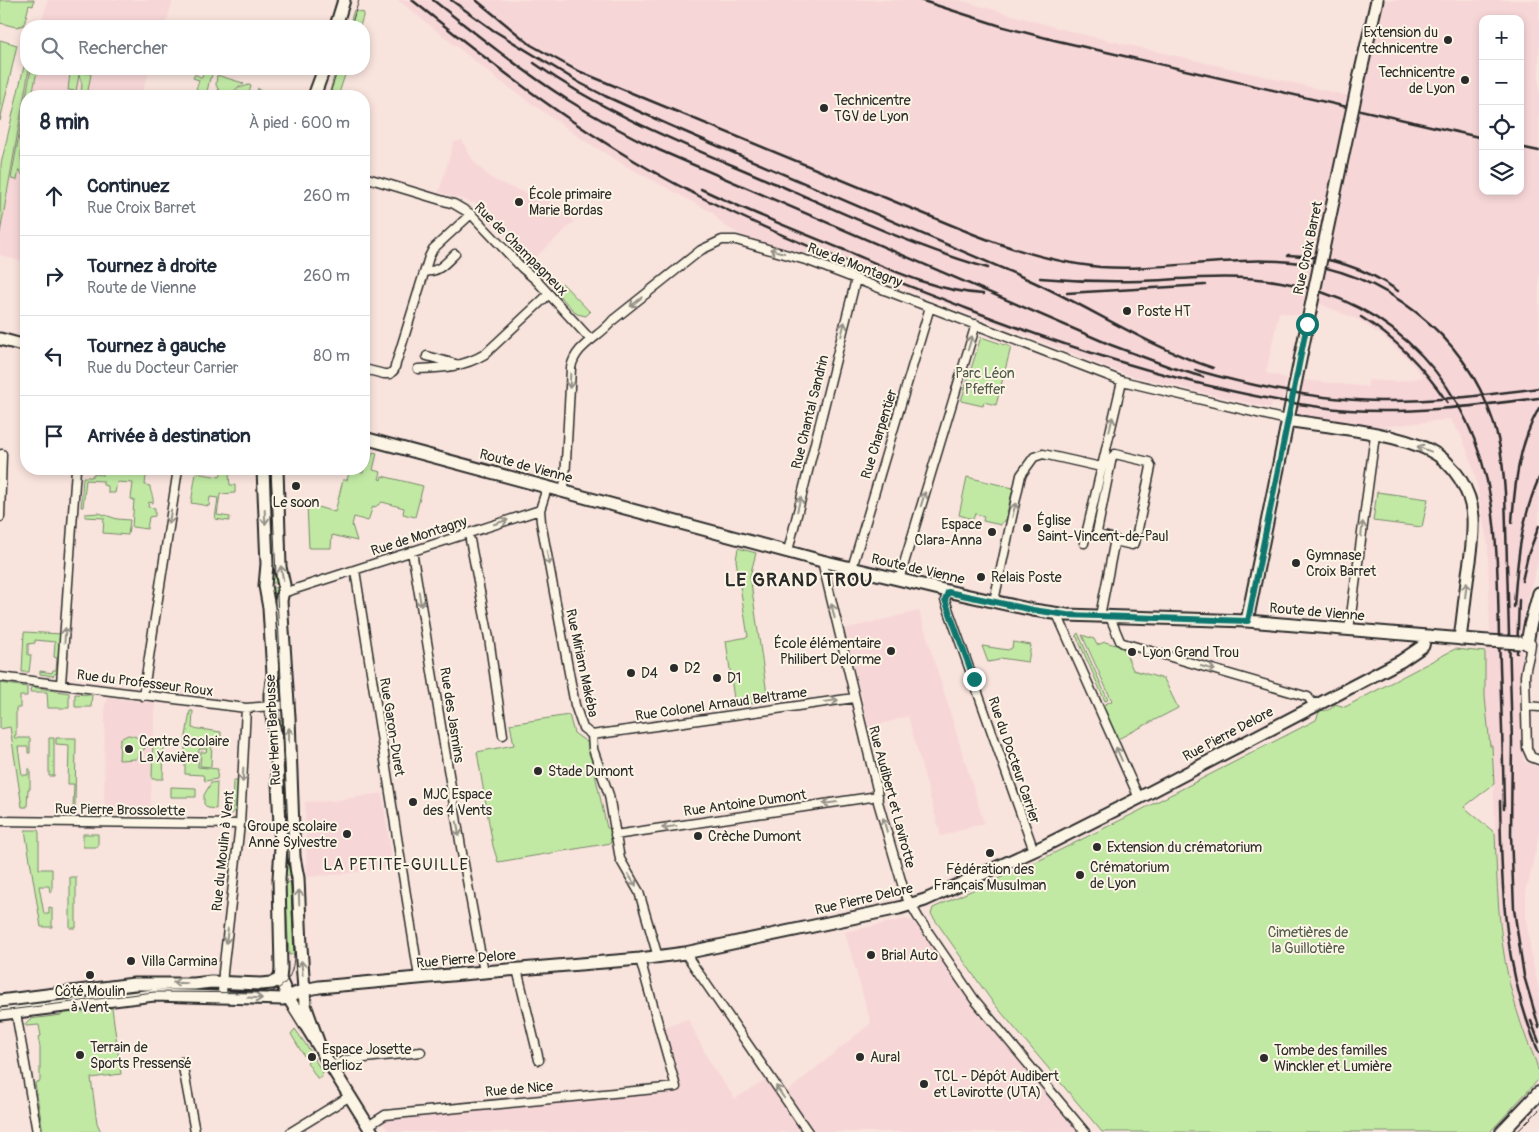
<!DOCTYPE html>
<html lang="fr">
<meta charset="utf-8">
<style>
:root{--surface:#fff;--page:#f2f2f3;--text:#1f2937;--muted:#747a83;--line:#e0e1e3}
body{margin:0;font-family:Pangolin,sans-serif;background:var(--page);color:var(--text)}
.controls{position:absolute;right:15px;top:15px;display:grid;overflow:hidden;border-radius:10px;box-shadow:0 2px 8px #0003}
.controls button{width:45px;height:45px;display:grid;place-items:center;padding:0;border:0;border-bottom:1px solid var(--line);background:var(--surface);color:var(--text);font:25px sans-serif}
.stop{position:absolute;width:15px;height:15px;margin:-11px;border:4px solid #0f766e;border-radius:50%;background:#fff}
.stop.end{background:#0f766e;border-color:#fff;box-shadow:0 1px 5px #0008}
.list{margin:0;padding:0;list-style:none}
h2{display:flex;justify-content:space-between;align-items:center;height:65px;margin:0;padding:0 20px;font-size:21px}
h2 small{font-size:16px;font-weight:400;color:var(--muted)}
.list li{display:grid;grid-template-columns:32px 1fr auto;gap:15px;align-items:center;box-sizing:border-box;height:80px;padding:0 20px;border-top:1px solid var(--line)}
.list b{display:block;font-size:19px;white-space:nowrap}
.list p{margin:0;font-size:16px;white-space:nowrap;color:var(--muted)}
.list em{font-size:16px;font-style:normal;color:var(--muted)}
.icon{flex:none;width:28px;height:28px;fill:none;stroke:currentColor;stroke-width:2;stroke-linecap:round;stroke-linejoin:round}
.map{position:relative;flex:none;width:1539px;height:1132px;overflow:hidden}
.search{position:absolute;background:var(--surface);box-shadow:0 2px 8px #0003;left:20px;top:20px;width:350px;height:55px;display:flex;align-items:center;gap:12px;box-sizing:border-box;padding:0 18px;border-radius:20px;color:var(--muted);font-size:19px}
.panel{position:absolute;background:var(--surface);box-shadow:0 2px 8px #0003;left:20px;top:90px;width:350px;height:385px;border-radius:20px}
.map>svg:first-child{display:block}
.built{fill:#f7d6d7;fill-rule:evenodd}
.green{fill:#c1e9a4;stroke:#768a68}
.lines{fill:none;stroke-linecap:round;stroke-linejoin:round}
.street-casing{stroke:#2b2b2b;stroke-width:11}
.secondary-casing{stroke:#2b2b2b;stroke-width:15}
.primary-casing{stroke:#2b2b2b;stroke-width:16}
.street{stroke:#fcf5e5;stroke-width:8}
.secondary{stroke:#fcf5e5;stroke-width:11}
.primary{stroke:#fcf5e5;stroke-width:12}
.tram{stroke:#2b2b2b;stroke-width:1}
.rail{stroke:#2b2b2b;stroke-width:2.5}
.secondary-bridge-casing{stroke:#2b2b2b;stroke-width:15;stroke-linecap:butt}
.secondary-bridge{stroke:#fcf5e5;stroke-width:11}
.oneway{stroke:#949088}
.route{stroke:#0f766e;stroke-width:6}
.poi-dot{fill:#2b2b2b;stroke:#fcf5e5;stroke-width:2}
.labels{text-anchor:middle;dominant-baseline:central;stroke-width:4;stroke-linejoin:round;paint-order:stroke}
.poi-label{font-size:14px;fill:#2b2b2b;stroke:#fcf5e5;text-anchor:start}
.street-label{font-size:14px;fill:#2b2b2b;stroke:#fcf5e5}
.park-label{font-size:14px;fill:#505a49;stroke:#fcf5e5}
.quarter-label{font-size:16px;letter-spacing:1px;fill:#2b2b2b;stroke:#fcf5e5}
.district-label{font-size:19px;font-weight:bold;letter-spacing:1px;fill:#2b2b2b;stroke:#fcf5e5}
</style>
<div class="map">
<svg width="1539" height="1132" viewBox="0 0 1539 1132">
<rect width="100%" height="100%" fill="#f9e3dd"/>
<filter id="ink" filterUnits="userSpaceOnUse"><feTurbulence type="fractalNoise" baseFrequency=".02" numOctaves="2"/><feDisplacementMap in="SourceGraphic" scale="10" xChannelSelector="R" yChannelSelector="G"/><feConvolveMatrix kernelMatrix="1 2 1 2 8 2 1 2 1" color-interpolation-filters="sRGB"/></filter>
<g filter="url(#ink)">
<!-- built -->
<path class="built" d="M48,0H173L165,26H40Z
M398,0H959L1076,33L1362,99L1385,0H1539V558L1524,611L1520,643L1522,656L1524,762L1539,767V834L1528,885H1526V917L1532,960L1539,991V1070L1524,1033L1513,998L1501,936L1498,898L1492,747L1490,746L1485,697V652L1490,632L1488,546L1475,475L1470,458L1461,435L1450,419L1373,428L1299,416L1297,412L1303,380L1368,387V380L1397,382L1423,377L1408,359L1384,337L1359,320L1320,304L1303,301L1300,316L1279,312L1266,373L1287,378L1281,405L1272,403L1270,408L1128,375L812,252L809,254L749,239L723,225L713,213L628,167L585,141L500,81ZM1483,19H1520V191H1483Z
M29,69H150L141,96H26V264L23,262L0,255V233Z
M462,140L473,161L491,178L509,187L550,201L563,209L574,222L529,263L485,215L488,203L481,201L480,205L439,192L454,142Z
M919,611L984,823L941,836L908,716L869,728L845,629Z
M107,697L155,703L150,816L104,815L105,703H107Z
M382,793L393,867L343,874L307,877L305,802L333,801Z
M905,919L914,922L977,1011L1078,1132H814L807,1123L796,1132H389L380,1118L679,1089L663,1028L688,1019L711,1065L735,1099L765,1080L787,1092L871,1023L845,932Z"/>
<!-- green -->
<path class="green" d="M0,0H34L33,6L29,5L24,25L16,27L0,23Z
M354,10L364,13L360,26H349Z
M0,40L17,45L0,121Z
M26,58V69H29L0,233L1,164Z
M31,69H42L36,76L32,96H26V126L21,155L22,162L26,139V163L22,162L26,172V180L19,170L17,180L11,179Z
M74,69H82L85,73L91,74L87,96H81L82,84L79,75L76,91L68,90L70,73L79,74Z
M336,69H347L339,93L330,91Z
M201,70L212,74L211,78H210L206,96H194L199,80L193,78L195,74L202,78L203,73L199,71Z
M217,75L243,83L244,84L238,87L229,96H222L216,85Z
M249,85L251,86L249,93L256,95L258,88L264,96H232L239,88Z
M562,283L590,312L586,316L577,314L554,290Z
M981,337L1011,347L996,405L984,402L983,406L961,401Z
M373,452L377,453L373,470L381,472L379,479L381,480L382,476L423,486L415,517L403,514L404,508L382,502L375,507L373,506L368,521L354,517L352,525L357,541L332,535L331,548H309L307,504L335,512L343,480H347L350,469L363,473L366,463H370Z
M103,469H150L149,476H146L145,485L150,486C150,492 154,497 153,503L149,502L148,507L155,508V516L149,517L147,529L132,527L134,500L131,499L133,483L117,482L115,493H108V486L103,485V481L86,480L83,507H81L83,477H92L93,474L103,475Z
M222,469H232V474L229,475L230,485H235V493L220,494L217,515L230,517L229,521L215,519L218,498L210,497L209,506L191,503L196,473L220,477Z
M265,469H273L278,583H268Z
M967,477L1013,488L1005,521L1001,523V525L983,521L984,516L975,514L973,519L959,515Z
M1377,492L1428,499L1422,527L1373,521Z
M99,513L117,519L130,520L128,535L103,533L104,518L85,517V514Z
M738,548L756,553L750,576L768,701L735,706L726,641L748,637L736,560Z
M281,587L284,691H274L271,588Z
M24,632L62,634L59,670L53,676L40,674V671L52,673L53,670H56L57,658L54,657L55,642L35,640V643L28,644V655H31L29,672H22Z
M1078,633L1108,700L1105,701L1076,635Z
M1082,635L1094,639L1097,645L1105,642L1123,647L1133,670L1164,679L1178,708L1116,740L1101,706L1112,701Z
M1013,642L1031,645L1028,662L1000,658L999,660L988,662L982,646L1008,650L1012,648Z
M1455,649L1485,652V697L1490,746H1492L1494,784L1464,807L1495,833C1497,882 1498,932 1509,981C1513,999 1519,1018 1525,1035C1530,1050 1539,1063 1539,1079L1490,1132H1102L991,1000L931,914L933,908L1042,859L1139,811L1316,720L1320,710C1325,712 1333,709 1335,704L1345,707Z
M0,683L27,687V696H20V708H16V735L14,736L15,738H30V753H28V747H18L22,775H28V769H30V789H28L27,807H22L10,727L0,729Z
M31,687L69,693V708H48L47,692H30Z
M75,694L92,695L91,707H75Z
M190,711H193L192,728L221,732V742H212L211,767L200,766L201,752H206L207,749H199L198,767L218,769L217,779L205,781L203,775L185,774V743Z
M569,715L574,733L588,743L607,828H610L611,843L498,862L493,846L477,752L514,745L510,724Z
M276,720H286L293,876H282Z
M128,735C137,736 141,739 145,748L136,759L119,760L120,739Z
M49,738H54V776H49Z
M56,738H76L75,809H73L74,784H68L69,745L56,744Z
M153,739L168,741V743H164L163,779H152Z
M233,781H238L236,808L228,818V812L232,809Z
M217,782L216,809L208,808L204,804V795L211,783Z
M171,787L196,788V797H171Z
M25,830H38L39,833V869H52V892H50L49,886H39L44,914H49V907L52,908V927H41Z
M83,834H98V847H83Z
M70,877H76V928H70Z
M285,882H293L296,954L289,955Z
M208,984V994L31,1009L30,999L128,988Z
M112,1008L121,1074L91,1078L97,1123L101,1132H43L35,1083L40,1081V1047L38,1037L41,1036L39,1025L26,1026L25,1024L30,1019L62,1015V1013L72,1011L73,1013Z
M295,1029L311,1052L309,1056H304L291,1034Z
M313,1057L323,1073L320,1078H317L307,1062Z"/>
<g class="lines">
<!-- street casing -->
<g class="street-casing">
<path id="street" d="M364,177L454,204L471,214L522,268L536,280L591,340
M425,271C439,273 446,262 455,254
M427,356L459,365
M364,369L384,374H390L394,370L429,257L433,249L471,214
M418,369C442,368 464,367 485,354L549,294
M547,488L540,510L541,522L575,705L583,728L592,735
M563,492L565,480L571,368C575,345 600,337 613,320L701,250L722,240H736L809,261L1122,381L1287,420
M0,517L2,454
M470,540L489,638L503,735
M1084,543L1122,381
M412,551L462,853L484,972
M788,551L856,279
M822,561L877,789L878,802L905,894L918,917L974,999L1085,1132
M852,568L930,307
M355,570L419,977
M899,580L976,324
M948,591L945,600L1034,851
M283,593L540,510
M994,601L1021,475L1034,457L1043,454L1101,467
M1057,614L1139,798
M1100,616L1115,539L1100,535L1097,532L1112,457L1115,454L1149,462L1151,467L1135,543L1132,545L1115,541
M1110,617L1120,641L1123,643L1308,697L1313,704L1320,702
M1349,630L1375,435
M1531,644C1530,655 1526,665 1525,676L1527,748L1531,757L1539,760
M0,677L246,708L288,705
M61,684L76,469
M143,696L178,469
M1527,706L1539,707
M592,735L854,698
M592,735L593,749L609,795L620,859L639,892L658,957
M0,821L240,824
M615,835L878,796
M685,953L808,1132
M517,969L539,1060
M222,996L223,972L240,824L246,708
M16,1013L37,1132
M182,1062L195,1132
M332,1066L346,1060L421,1052
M368,1126L385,1115L676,1087L640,959
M291,1132L350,1096"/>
</g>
<!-- secondary casing -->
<g class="secondary-casing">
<path id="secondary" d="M336,26L344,0
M1357,88L1377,0
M314,96L324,69
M0,339L26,346
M1287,420C1329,427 1392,432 1429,450C1454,462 1471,491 1473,517C1474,536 1471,556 1468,574C1465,596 1463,617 1460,639
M364,438L822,561L956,593L1033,610L1067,615L1247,621L1488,641
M263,469L267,564L265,586L269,608L273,674L270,694V706L276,738L281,847L279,879L281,969L280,979
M277,469L280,567L284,585L281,601L289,717L294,857L298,878L301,946L305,1005L320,1047
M1247,621L1310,311
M1527,644L1530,626L1539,593
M280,979L288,997L372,1132
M0,1001L134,984H194L211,982L261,984L272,983L280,979
M0,1014L154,995L283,999L304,990L319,987L484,972L640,959L685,953L899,908L925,900L1046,845L1139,798L1401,661L1423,646L1425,636"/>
</g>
<!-- primary casing -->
<g class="primary-casing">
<path id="primary" d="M1502,1132L1539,1093"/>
</g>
<!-- street -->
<use href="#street" class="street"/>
<!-- secondary -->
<use href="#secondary" class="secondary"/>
<!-- primary -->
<use href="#primary" class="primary"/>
<!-- tram -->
<path class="tram" d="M351,26L359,0
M329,96L338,69
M0,1011L154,992L268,993C288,987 294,972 294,953L271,469
M1517,1132L1539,1110"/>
<!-- rail -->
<path class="rail" d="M412,0C487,60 563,120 647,168C749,227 859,266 968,309C1053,342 1138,370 1227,390C1267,399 1308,407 1349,410C1412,414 1476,406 1539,398
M433,0C477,35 521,70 568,100C598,119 628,135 659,150L1111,345L1170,367L1203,377
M451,0L493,30L580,83L605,96L669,125L1027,279C1090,307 1147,346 1213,368
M476,0L531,45L576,70L973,234C1014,250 1055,263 1100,267C1164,271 1228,256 1292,262C1383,271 1465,334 1493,421C1501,444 1503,467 1505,492L1512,741L1511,834L1514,909L1524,976L1539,1027
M920,0L1004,27L1054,40L1483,138
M534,63C608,116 691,147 774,183C844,213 914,247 988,268
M1520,147L1539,151
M701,189C747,211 795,230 842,249C887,268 933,291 983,294
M1288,255C1326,256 1367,268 1398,291
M1040,278C1074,281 1107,282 1141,281C1188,279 1235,274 1281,282C1397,302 1472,387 1491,501C1498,546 1498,592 1499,637C1501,694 1503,752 1504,809
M1067,293L1205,285
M1361,317C1397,339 1424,368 1447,402
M1195,370C1255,387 1317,400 1379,401C1432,402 1486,395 1539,388
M1512,522C1515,482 1519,444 1539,408
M1522,581L1528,555L1539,526
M1514,607C1517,562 1521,519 1539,478
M1517,653L1519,600
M1500,801C1502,892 1503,967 1539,1053
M1531,1021L1539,1042"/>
<!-- secondary-bridge casing -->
<g class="secondary-bridge-casing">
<path id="secondary-bridge" d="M1310,311L1357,88
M1488,641L1520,643"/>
</g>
<!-- secondary-bridge -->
<use href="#secondary-bridge" class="secondary-bridge"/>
</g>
<!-- one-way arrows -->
<defs><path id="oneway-shaft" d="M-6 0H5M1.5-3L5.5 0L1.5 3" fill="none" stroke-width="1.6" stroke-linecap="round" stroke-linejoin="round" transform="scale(1.25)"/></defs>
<g class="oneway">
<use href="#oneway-shaft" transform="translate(777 251) rotate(-165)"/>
<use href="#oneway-shaft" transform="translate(636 302) rotate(141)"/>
<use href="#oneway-shaft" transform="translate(843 329) rotate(-76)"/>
<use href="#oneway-shaft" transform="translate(970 343) rotate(-73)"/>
<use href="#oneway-shaft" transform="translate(570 381) rotate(93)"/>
<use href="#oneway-shaft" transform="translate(1111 424) rotate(-77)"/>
<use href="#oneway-shaft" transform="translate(1424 449) rotate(-159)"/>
<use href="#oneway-shaft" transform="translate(923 499) rotate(-73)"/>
<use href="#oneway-shaft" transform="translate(799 504) rotate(-76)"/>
<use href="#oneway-shaft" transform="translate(1014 510) rotate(-77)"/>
<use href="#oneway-shaft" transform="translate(170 517) rotate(99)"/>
<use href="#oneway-shaft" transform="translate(265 517) rotate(87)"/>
<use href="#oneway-shaft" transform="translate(501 522) rotate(-18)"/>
<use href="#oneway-shaft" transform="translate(1362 529) rotate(-83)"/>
<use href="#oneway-shaft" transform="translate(548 558) rotate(80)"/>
<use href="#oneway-shaft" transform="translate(282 573) rotate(-100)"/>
<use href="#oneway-shaft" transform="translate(1466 590) rotate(-83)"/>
<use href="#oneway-shaft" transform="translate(420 599) rotate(81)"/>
<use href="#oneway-shaft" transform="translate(833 611) rotate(-103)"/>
<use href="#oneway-shaft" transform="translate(65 635) rotate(-86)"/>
<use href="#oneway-shaft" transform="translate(1208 668) rotate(16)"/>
<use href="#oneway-shaft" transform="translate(831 701) rotate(-8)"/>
<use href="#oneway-shaft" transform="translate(289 735) rotate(-90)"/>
<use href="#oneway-shaft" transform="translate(1119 754) rotate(-114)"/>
<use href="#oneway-shaft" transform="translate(243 775) rotate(93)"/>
<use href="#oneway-shaft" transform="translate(830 803) rotate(172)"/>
<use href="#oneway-shaft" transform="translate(885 825) rotate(-106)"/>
<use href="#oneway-shaft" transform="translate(669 827) rotate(172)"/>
<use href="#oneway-shaft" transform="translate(458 829) rotate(81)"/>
<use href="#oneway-shaft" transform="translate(632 880) rotate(58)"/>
<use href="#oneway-shaft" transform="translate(299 897) rotate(-92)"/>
<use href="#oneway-shaft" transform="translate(227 936) rotate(97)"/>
<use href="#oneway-shaft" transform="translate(302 968) rotate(-95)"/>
<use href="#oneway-shaft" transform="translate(180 983) rotate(-178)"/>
<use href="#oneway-shaft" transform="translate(255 998) rotate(3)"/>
<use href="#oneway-shaft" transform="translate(780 1092) rotate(-124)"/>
</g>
</g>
<g class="lines" filter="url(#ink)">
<!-- route -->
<path class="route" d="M974,679L945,600L948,592L1033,610L1067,615L1248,621L1307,324"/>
</g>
<!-- markers -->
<g class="poi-dot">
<circle cx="1448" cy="40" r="5"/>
<circle cx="1465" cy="80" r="5"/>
<circle cx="824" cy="108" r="5"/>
<circle cx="519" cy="202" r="5"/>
<circle cx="1127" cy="311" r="5"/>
<circle cx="296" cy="486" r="5"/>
<circle cx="1027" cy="528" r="5"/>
<circle cx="992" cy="532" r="5"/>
<circle cx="1296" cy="563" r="5"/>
<circle cx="981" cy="577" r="5"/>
<circle cx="891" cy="651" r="5"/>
<circle cx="1132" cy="652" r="5"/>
<circle cx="674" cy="668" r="5"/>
<circle cx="631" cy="673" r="5"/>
<circle cx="717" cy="678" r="5"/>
<circle cx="129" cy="749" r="5"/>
<circle cx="538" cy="771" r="5"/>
<circle cx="413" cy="802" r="5"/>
<circle cx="347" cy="834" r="5"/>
<circle cx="698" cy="836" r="5"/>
<circle cx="1097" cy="847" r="5"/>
<circle cx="990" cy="853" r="5"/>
<circle cx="1080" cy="875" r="5"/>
<circle cx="871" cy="955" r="5"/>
<circle cx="131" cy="961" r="5"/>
<circle cx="90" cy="975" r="5"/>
<circle cx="80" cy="1055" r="5"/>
<circle cx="312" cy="1057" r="5"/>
<circle cx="860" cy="1057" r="5"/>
<circle cx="1264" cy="1058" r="5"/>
<circle cx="924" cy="1084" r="5"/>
</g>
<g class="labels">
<!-- poi labels -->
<g class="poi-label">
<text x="1438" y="32" text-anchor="end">Extension du<tspan x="1438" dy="16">technicentre</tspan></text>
<text x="1455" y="72" text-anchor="end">Technicentre<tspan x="1455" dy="16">de Lyon</tspan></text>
<text x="834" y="100">Technicentre<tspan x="834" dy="16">TGV de Lyon</tspan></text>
<text x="529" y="194">École primaire<tspan x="529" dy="16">Marie Bordas</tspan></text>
<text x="1137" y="311">Poste HT</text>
<text x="296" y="502" text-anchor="middle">Le soon</text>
<text x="1037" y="520">Église<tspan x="1037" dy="16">Saint-Vincent-de-Paul</tspan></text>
<text x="982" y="524" text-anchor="end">Espace<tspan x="982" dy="16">Clara-Anna</tspan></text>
<text x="1306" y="555">Gymnase<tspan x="1306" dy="16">Croix Barret</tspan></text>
<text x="991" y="577">Relais Poste</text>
<text x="881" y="643" text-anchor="end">École élémentaire<tspan x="881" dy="16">Philibert Delorme</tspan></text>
<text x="1142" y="652">Lyon Grand Trou</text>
<text x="684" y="668">D2</text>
<text x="641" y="673">D4</text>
<text x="727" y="678">D1</text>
<text x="139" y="741">Centre Scolaire<tspan x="139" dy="16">La Xavière</tspan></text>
<text x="548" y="771">Stade Dumont</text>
<text x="423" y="794">MJC Espace<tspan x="423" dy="16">des 4 Vents</tspan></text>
<text x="337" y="826" text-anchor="end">Groupe scolaire<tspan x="337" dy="16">Anne Sylvestre</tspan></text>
<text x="708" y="836">Crèche Dumont</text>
<text x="1107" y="847">Extension du crématorium</text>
<text x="1090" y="867">Crématorium<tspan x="1090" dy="16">de Lyon</tspan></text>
<text x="990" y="869" text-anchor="middle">Fédération des<tspan x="990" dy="16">Français Musulman</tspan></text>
<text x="881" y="955">Brial Auto</text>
<text x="141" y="961">Villa Carmina</text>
<text x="90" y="991" text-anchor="middle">Côté Moulin<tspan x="90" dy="16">à Vent</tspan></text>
<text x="90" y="1047">Terrain de<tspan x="90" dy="16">Sports Pressensé</tspan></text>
<text x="322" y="1049">Espace Josette<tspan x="322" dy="16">Berlioz</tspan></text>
<text x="1274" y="1050">Tombe des familles<tspan x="1274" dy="16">Winckler et Lumière</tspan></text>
<text x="870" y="1057">Aural</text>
<text x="934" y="1076">TCL - Dépôt Audibert<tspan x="934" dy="16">et Lavirotte (UTA)</tspan></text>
</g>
<!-- street labels -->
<g class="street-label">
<text transform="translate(1308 248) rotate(-78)">Rue Croix Barret</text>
<text transform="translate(521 249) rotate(45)">Rue de Champagneux</text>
<text transform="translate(855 265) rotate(21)">Rue de Montagny</text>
<text transform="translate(810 412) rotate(-76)">Rue Chantal Sandrin</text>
<text transform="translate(879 434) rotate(-73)">Rue Charpentier</text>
<text transform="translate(526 466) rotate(15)">Route de Vienne</text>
<text transform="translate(419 536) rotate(-18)">Rue de Montagny</text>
<text transform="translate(918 569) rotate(13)">Route de Vienne</text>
<text transform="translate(1317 612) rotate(5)">Route de Vienne</text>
<text transform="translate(582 663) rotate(78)">Rue Miriam Makéba</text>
<text transform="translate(145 683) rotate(7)">Rue du Professeur Roux</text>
<text transform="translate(721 704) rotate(-8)">Rue Colonel Arnaud Beltrame</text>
<text transform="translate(452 715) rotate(81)">Rue des Jasmins</text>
<text transform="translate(392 727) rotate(81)">Rue Garon-Duret</text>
<text transform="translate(273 730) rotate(-93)">Rue Henri Barbusse</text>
<text transform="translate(1228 734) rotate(-28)">Rue Pierre Delore</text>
<text transform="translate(1014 760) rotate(71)">Rue du Docteur Carrier</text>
<text transform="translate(892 797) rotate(75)">Rue Audibert et Lavirotte</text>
<text transform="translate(745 803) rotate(-8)">Rue Antoine Dumont</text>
<text transform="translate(120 810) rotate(1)">Rue Pierre Brossolette</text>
<text transform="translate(223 851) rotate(-84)">Rue du Moulin à Vent</text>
<text transform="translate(864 899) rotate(-13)">Rue Pierre Delore</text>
<text transform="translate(466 959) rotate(-5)">Rue Pierre Delore</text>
<text transform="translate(519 1089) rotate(-5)">Rue de Nice</text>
</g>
<!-- park labels -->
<g class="park-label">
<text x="985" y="373">Parc Léon<tspan x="985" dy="16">Pfeffer</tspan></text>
<text x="1308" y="932">Cimetières de<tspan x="1308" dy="16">la Guillotière</tspan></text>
</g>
<!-- quarter labels -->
<g class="quarter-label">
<text x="396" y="865">LA PETITE-GUILLE</text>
</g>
<!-- district labels -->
<g class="district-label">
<text x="799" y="580">LE GRAND TROU</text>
</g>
</g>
</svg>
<div class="controls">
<button>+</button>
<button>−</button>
<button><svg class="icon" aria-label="locate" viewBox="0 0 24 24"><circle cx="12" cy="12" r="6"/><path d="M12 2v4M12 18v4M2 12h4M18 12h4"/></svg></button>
<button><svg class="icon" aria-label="layers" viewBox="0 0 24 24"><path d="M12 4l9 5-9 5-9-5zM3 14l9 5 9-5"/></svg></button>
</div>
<div class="stop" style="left:1307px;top:324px"></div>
<div class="stop end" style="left:974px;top:679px"></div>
<div class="search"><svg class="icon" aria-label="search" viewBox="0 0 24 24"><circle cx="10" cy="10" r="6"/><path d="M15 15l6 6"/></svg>Rechercher</div>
<section class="panel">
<h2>8 min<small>À pied · 600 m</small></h2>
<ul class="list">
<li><svg class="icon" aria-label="ahead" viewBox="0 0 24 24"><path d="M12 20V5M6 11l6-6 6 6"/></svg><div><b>Continuez</b><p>Rue Croix Barret</p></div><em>260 m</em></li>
<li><svg class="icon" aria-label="right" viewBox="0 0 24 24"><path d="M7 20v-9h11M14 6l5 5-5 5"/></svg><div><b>Tournez à droite</b><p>Route de Vienne</p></div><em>260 m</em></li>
<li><svg class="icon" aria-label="left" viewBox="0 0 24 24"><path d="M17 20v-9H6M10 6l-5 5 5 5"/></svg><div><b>Tournez à gauche</b><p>Rue du Docteur Carrier</p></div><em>80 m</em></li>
<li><svg class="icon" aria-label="arrive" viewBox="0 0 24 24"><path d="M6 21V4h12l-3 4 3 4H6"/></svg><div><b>Arrivée à destination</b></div></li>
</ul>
</section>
</div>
